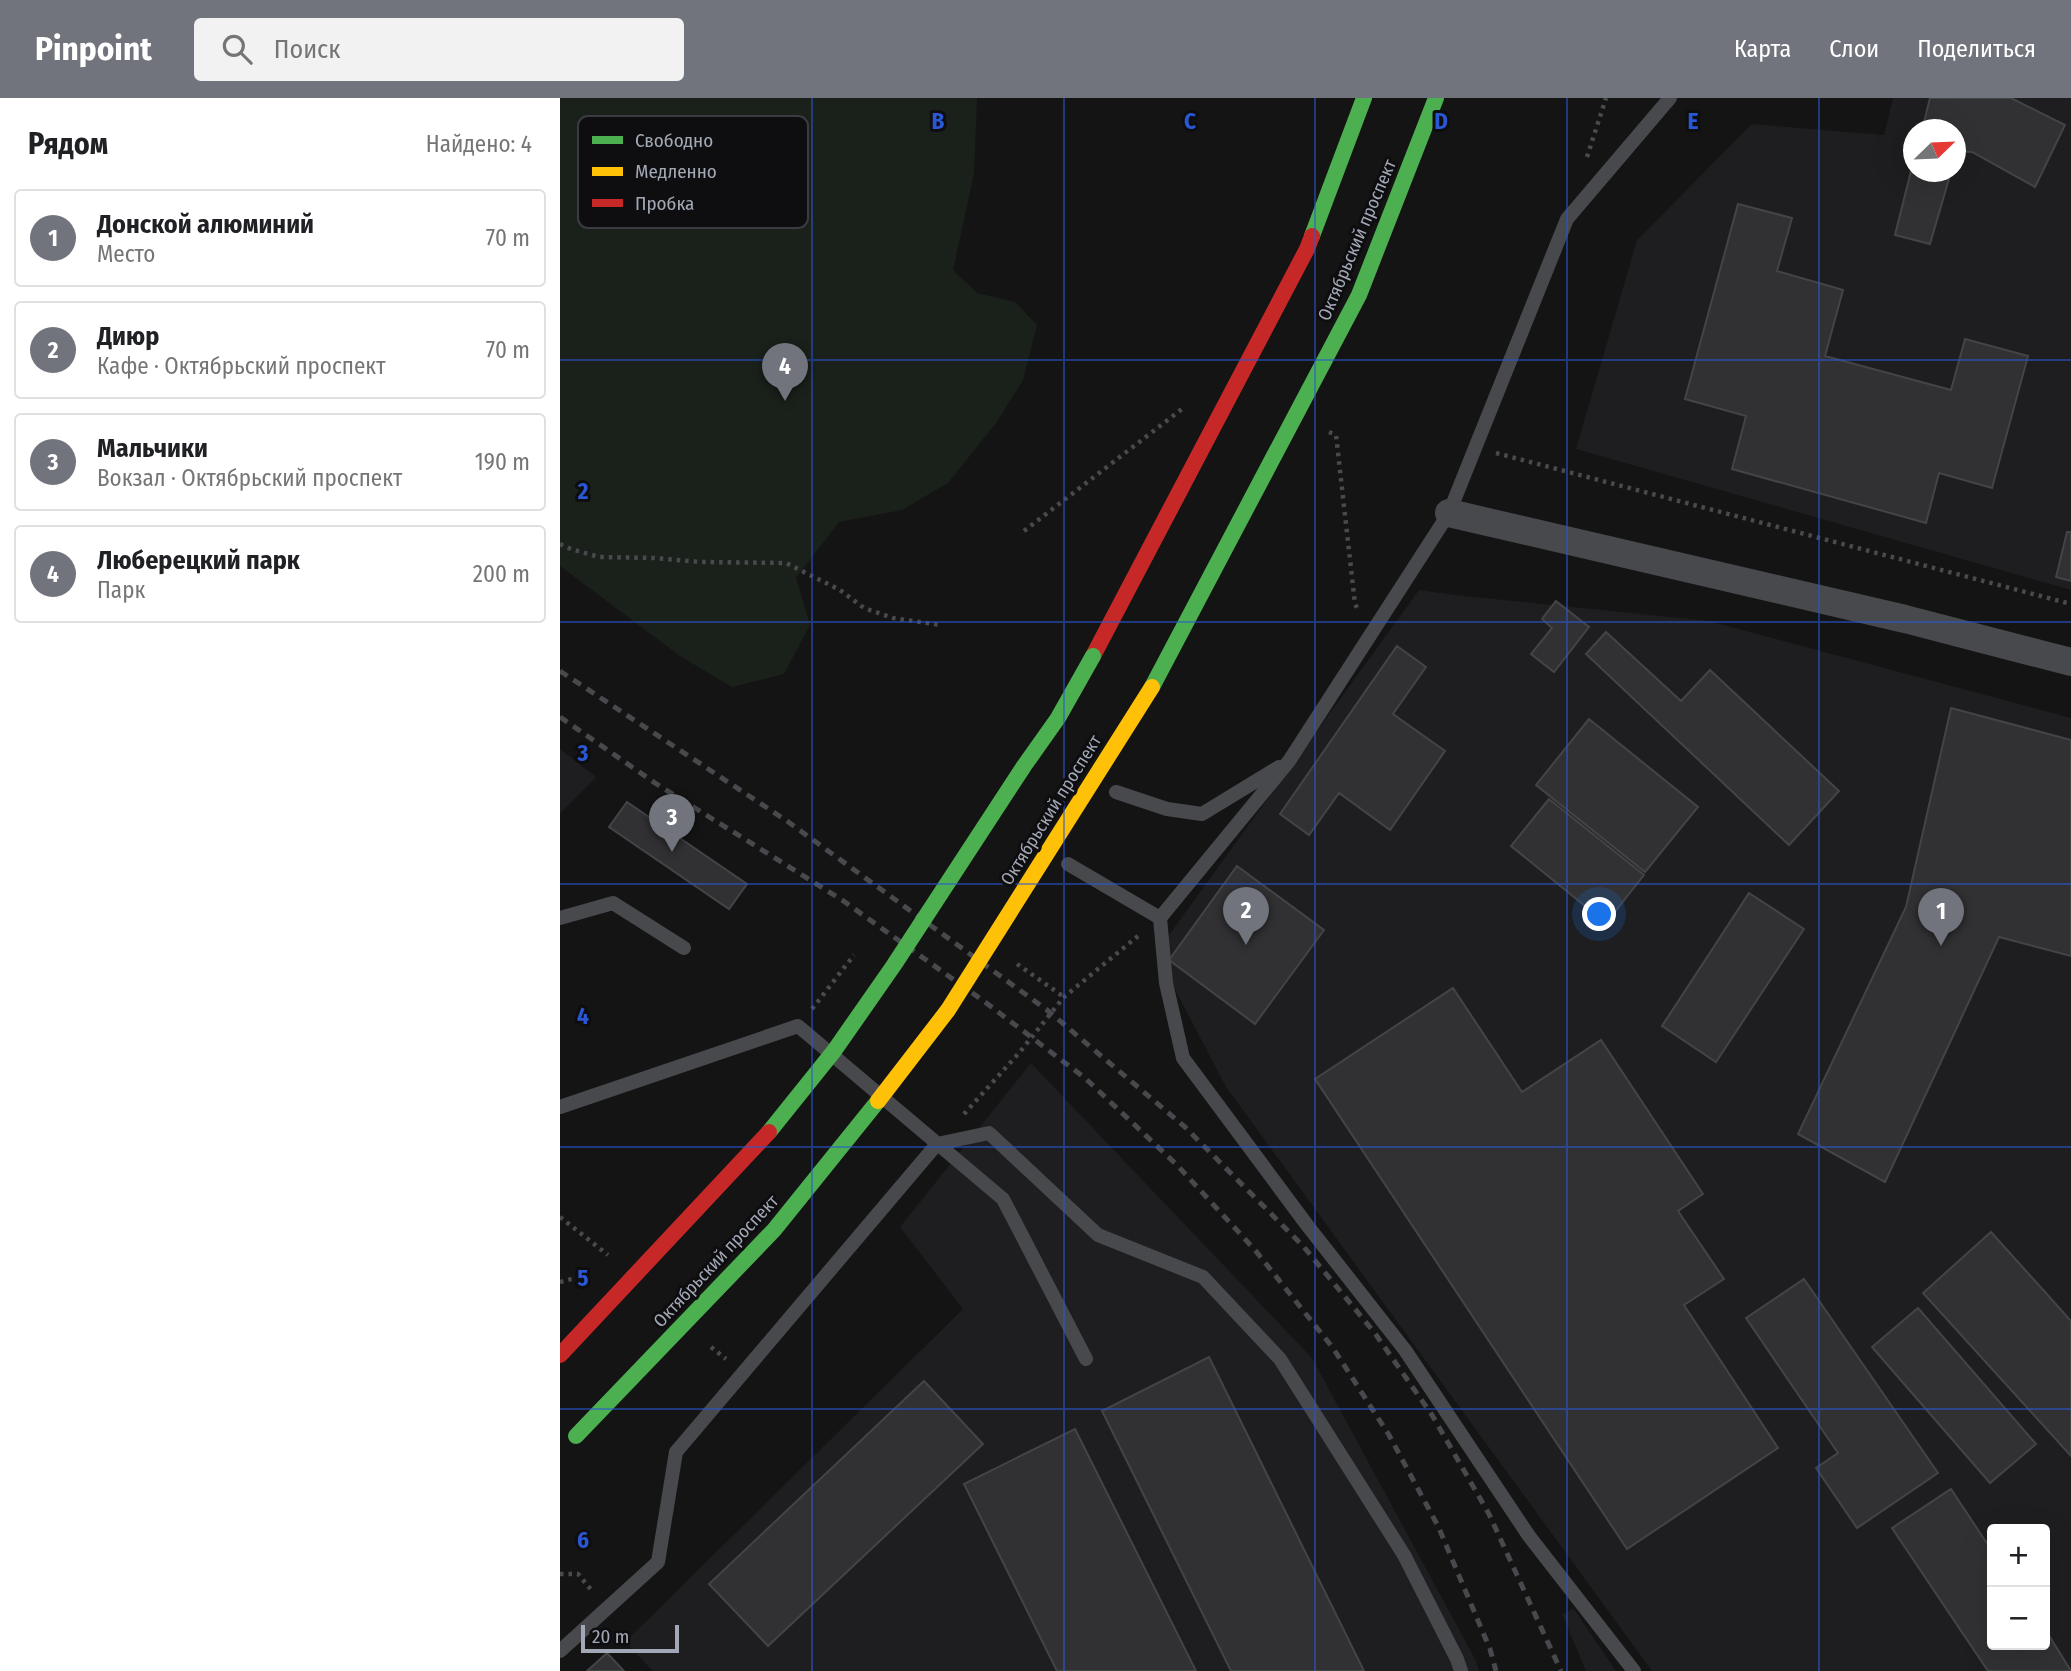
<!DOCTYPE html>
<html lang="ru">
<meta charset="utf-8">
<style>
:root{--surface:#fff;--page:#f2f2f2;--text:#202124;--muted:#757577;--line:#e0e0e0;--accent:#71747d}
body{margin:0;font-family:"Fira Sans Condensed",sans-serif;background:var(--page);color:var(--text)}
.controls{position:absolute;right:21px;bottom:21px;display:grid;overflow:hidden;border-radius:7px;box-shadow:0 7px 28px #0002}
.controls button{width:63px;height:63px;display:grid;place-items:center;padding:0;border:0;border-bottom:2px solid var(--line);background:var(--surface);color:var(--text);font:35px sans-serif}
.compass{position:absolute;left:1343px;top:21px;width:63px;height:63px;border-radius:50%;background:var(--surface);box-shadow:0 7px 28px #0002;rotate:67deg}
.scale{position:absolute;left:21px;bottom:18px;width:98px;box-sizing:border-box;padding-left:7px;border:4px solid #a3a8b6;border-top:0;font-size:19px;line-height:24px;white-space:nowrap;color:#a3a8b6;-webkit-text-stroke:5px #0e0e10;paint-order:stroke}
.you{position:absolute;left:1040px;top:817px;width:24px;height:24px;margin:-18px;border:5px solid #fff;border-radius:50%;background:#1a73e8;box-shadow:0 0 0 10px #1a73e833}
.badge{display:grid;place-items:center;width:46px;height:46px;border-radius:50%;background:var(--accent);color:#fff;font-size:23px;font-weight:700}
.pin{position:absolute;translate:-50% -58px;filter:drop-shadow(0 2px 4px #0008)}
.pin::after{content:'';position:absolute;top:37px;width:24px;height:21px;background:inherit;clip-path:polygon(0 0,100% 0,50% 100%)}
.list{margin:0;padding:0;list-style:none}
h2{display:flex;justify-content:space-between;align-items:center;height:91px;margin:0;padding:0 28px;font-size:30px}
h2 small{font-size:23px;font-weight:400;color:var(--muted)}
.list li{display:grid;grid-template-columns:46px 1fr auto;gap:21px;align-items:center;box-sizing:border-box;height:98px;margin:0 14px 14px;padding:0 14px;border:2px solid var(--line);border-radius:7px}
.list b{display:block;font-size:26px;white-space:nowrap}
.list p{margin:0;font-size:23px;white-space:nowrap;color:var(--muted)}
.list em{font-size:23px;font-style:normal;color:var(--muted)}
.icon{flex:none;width:38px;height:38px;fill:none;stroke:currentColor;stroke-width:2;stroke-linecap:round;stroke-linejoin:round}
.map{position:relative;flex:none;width:1511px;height:1573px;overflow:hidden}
header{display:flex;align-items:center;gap:42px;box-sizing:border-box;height:98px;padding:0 35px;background:var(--accent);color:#fff}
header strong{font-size:33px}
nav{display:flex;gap:38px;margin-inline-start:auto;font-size:24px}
.search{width:490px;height:63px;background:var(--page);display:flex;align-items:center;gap:18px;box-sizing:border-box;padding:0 24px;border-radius:7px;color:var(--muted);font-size:26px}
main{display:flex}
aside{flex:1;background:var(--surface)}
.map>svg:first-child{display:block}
.built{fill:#1e1e20;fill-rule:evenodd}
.green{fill:#1a211b}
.building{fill:#313133;stroke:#424448;stroke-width:2}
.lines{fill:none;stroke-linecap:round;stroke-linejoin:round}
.path{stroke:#494a4e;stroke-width:4.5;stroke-dasharray:3.5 5;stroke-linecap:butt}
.lane{stroke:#47494d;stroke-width:14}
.street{stroke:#47494d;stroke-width:28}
.fast{stroke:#4caf50;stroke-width:16}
.jam{stroke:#c62828;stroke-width:16}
.rail{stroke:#47494c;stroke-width:5;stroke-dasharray:9 7;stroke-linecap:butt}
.fast-bridge{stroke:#4caf50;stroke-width:16}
.slow-bridge{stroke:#ffc107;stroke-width:16}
.jam-bridge{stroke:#c62828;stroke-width:16}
.grid{fill:none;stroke:#2a57d5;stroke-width:2;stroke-opacity:0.55}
.labels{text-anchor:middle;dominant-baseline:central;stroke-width:6;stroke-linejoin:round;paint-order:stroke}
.street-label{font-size:18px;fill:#a3a8b6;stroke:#0e0e10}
.key{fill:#0e0e10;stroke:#3b3c42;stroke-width:2}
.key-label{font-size:19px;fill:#a3a8b6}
.grid-label{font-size:23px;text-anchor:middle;font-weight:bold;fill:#2a57d5;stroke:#0e0e10;stroke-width:6;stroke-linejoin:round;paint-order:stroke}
</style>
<header>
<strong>Pinpoint</strong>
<div class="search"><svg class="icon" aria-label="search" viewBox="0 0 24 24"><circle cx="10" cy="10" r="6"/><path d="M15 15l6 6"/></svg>Поиск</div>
<nav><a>Карта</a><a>Слои</a><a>Поделиться</a></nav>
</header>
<main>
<aside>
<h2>Рядом<small>Найдено: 4</small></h2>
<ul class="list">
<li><span class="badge">1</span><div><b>Донской алюминий</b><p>Место</p></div><em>70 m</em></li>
<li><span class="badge">2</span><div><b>Диюр</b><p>Кафе · Октябрьский проспект</p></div><em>70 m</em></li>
<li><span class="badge">3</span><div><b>Мальчики</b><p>Вокзал · Октябрьский проспект</p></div><em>190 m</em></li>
<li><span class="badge">4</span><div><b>Люберецкий парк</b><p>Парк</p></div><em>200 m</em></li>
</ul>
</aside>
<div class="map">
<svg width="1511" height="1573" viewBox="0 0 1511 1573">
<rect width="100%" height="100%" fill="#141414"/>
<!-- built -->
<path class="built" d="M1333,0H1511V492L1016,351L1077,142L1192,26L1324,37ZM1353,32H1395V74H1353Z
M859,492L895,497L1149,523L1511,620V1573H1092L666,989L607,876L609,837ZM1432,1431H1485V1547H1432Z
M0,651L36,679L0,715Z
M471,965L752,1260L916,1563L919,1573H93L65,1544L403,1211L340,1129Z
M1013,1511H1014L1056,1573H1026L1002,1516Z"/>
<!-- green -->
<path class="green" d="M0,0H417L414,76L393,172L417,195L455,204L477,227L463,282L436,325L388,385L342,412L279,424L236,480L250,527L224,576L172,589L120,558L0,468Z"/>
<!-- building -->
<path class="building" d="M1370,0H1451L1505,27L1475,89L1412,54L1397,53L1395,60V32H1362Z
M1353,65V74H1391L1370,146L1335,137Z
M1178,106L1232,120L1217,173L1283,192L1265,258L1391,292L1405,241L1468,258L1432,390L1379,375L1366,425L1172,371L1186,318L1125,301Z
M1507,434H1511V483L1496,479Z
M996,503L1029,529L994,574L971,556L992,530L982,521Z
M1046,534L1121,603L1150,572L1279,693L1229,747L1026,556Z
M837,548L866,569L833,616L885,653L830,732L779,695L749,737L720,716Z
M1391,610L1511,642V858L1439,839L1325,1084L1238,1036L1346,809Z
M1029,621L1138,709L1085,774L976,687Z
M989,701L1084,777L1046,825L951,748Z
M67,704L187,786L169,811L49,729Z
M677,768L764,832L695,926L609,862Z
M1189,795L1244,831L1156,964L1102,928Z
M893,890L962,994L1041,942L1143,1096L1118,1113L1164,1181L1124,1207L1218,1350L1067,1451L755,981Z
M1431,1134L1511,1223V1358L1363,1195Z
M1244,1181L1378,1375L1297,1430L1256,1370L1278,1355L1186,1220Z
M1358,1210L1476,1346L1430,1385L1312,1249Z
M649,1259L804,1573H671L542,1313Z
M364,1283L423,1346L208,1548L149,1486Z
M515,1331L636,1573H497L404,1386Z
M1391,1391L1432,1453V1547H1485V1531L1511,1573H1428L1332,1430Z
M47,1555L64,1573H27Z"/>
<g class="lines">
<!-- path -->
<path class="path" d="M1027,59L1046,0
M769,334L776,337L795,506L798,512
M936,355L1511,506
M464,433L622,311
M0,446L11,451L39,459L94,460L141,464L226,465L280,492L304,510L333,520L380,527
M457,866L504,899
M252,911L294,857
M404,1016L459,955L504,899L578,838
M0,1119L48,1157
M0,1184L19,1179L29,1170
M151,1249L166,1261
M0,1476H18L33,1494"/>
<!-- lane -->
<path class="lane" d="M556,694L607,711L642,716L719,669
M508,766L600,820
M0,820L53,805L124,850
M0,1009L238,928L443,1101L526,1261
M0,1553L98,1464L116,1354L377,1046L429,1035L538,1137L643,1179L720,1261L844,1457L897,1561L901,1573
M1074,1573L969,1438L845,1252L747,1127L623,960L606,885L600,820L729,663L889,415L1007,121L1110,0"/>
<!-- street -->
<path class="street" d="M889,415L1345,521L1511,564"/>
<!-- fast -->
<path class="fast" d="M752,138L804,0
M592,589L799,197L876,0"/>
<!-- jam -->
<path class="jam" d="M533,558L747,151L752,138"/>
<!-- rail -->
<path class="rail" d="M0,573L227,723L487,912L625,1029L743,1148L814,1234L872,1317L929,1416L1001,1573
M0,619L95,685L282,802L425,904L525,980L617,1067L695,1152L773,1250L829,1337L878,1428L930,1551L936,1573"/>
<!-- fast-bridge -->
<path class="fast-bridge" d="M209,1034L274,953L334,867L464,668L498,620L533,558
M16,1338L214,1132L318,1003"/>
<!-- slow-bridge -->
<path class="slow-bridge" d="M318,1003L388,912L592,589"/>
<!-- jam-bridge -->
<path class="jam-bridge" d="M0,1257L209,1034"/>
</g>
<!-- grid -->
<path class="grid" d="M252,0V1573M504,0V1573M755,0V1573M1007,0V1573M1259,0V1573M0,262H1511M0,524H1511M0,786H1511M0,1049H1511M0,1311H1511"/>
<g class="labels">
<!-- street labels -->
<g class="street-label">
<text transform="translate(797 142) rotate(-67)">Октябрьский проспект</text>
<text transform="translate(491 712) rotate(-58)">Октябрьский проспект</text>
<text transform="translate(156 1163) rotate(-47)">Октябрьский проспект</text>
</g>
</g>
<!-- legend -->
<rect x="18" y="18" width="230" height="112" rx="10" class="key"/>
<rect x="32" y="38" width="31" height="8" fill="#4caf50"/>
<rect x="32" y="69" width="31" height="9" fill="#ffc107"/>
<rect x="32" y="101" width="31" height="8" fill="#c62828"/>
<g class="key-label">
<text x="75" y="49">Свободно</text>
<text x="75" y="80">Медленно</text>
<text x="75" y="112">Пробка</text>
</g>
<g class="grid-label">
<text x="378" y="31">B</text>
<text x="630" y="31">C</text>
<text x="881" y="31">D</text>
<text x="1133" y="31">E</text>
<text x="23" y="401">2</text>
<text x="23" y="663">3</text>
<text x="23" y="926">4</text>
<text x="23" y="1188">5</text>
<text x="23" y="1450">6</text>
</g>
</svg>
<div class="controls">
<button>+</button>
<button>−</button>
</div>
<svg class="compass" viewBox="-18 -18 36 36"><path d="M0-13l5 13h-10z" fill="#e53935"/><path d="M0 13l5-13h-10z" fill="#757577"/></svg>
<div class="scale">20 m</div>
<div class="you"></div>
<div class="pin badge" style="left:1381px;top:848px">1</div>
<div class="pin badge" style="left:686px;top:847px">2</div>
<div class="pin badge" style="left:112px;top:754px">3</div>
<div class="pin badge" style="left:225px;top:303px">4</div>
</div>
</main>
